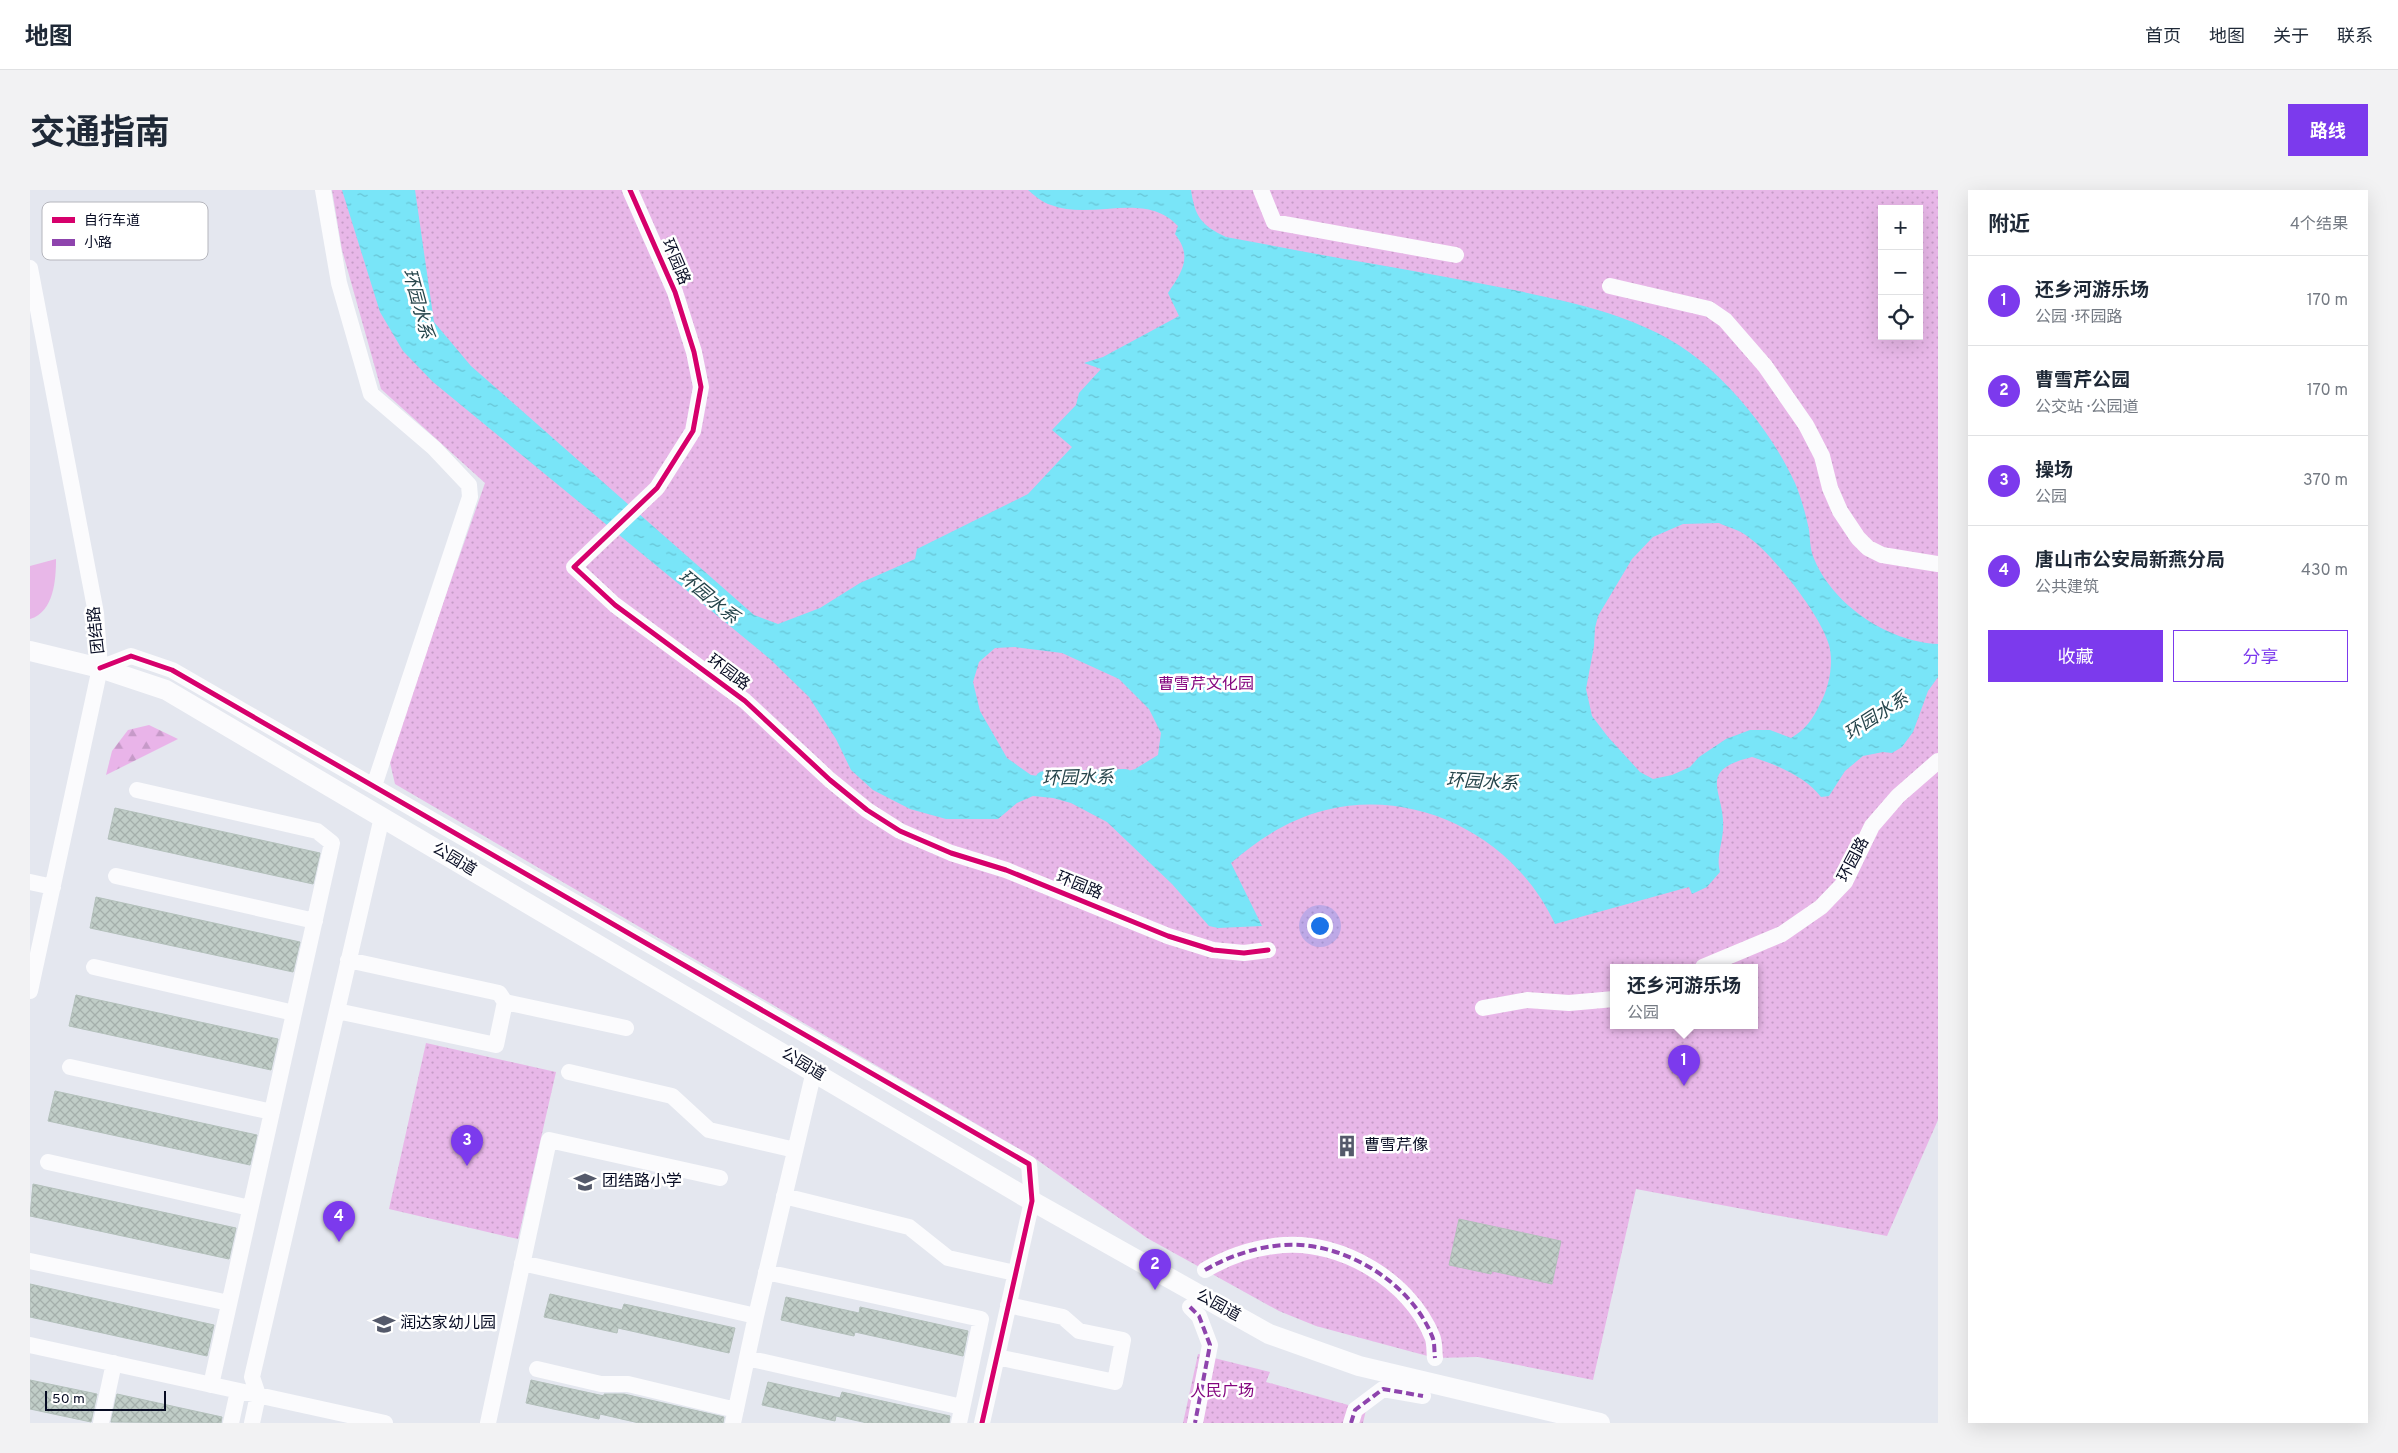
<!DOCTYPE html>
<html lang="zh">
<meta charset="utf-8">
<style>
:root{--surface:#fff;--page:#f2f2f3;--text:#1f2937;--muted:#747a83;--line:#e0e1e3;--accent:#7c3aed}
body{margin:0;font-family:Overpass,"Noto Sans SC",sans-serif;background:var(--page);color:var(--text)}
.controls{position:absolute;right:15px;top:15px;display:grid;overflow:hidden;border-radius:0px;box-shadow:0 5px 20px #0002}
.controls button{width:45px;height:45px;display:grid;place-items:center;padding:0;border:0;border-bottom:1px solid var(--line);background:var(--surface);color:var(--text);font:25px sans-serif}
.scale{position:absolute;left:15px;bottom:12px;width:121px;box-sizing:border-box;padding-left:5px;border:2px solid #070c23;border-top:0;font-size:14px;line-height:18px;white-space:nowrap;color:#070c23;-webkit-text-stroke:4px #fff;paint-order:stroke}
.you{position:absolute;left:1289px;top:735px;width:18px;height:18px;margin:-12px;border:4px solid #fff;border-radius:50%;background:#1a73e8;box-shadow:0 0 0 8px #1a73e833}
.badge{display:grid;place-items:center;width:32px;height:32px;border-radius:50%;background:var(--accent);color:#fff;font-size:16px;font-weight:700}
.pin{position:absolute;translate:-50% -41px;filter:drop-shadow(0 1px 2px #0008)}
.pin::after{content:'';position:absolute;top:26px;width:18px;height:15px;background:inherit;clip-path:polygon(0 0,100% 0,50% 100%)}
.popup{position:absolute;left:1580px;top:774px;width:148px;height:65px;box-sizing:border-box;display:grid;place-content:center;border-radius:0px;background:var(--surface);filter:drop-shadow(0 1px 4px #0005);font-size:16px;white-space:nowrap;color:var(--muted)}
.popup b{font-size:19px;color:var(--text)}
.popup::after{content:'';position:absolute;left:50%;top:100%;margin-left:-10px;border:10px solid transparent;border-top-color:var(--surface)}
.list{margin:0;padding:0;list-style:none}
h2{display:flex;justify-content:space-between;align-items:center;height:65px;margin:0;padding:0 20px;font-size:21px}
h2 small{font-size:16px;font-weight:400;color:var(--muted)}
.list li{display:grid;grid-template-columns:32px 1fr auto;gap:15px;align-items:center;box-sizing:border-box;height:90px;padding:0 20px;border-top:1px solid var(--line)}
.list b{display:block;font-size:19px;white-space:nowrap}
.list p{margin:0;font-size:16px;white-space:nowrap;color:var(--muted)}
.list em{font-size:16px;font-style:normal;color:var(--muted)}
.actions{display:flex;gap:10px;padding:15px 20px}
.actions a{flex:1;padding:11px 0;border:1px solid var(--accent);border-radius:0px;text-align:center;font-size:18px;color:var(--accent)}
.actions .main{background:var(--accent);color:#fff}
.icon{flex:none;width:28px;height:28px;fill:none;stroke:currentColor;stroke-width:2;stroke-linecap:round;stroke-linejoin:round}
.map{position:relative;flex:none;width:1908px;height:1233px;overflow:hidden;border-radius:0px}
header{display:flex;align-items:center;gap:30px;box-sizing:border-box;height:70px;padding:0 25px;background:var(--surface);border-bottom:1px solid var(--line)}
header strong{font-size:24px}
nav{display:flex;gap:28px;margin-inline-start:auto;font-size:18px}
.intro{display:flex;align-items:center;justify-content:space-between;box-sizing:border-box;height:120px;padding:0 30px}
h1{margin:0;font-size:35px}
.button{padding:12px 22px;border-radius:0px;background:var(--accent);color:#fff;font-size:18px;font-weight:700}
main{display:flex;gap:30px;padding:0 30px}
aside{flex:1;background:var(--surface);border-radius:0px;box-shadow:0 5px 20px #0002}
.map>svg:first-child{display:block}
.grass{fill:#e8b7e8}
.forest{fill:url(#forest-firs)}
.park{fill:url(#park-dots);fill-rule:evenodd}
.water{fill:url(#water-ripples);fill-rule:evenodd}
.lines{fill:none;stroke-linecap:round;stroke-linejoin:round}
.canal{stroke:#79e5f8;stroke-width:18}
.building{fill:url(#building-cross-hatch);stroke:#b3c0bb}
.minor{stroke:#fbfbfd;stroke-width:16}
.major{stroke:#fbfbfd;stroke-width:20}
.quiet{stroke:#8e44ad;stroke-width:4;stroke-dasharray:8 4;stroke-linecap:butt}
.cycleway-casing{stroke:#fff;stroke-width:8}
.cycleway{stroke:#d6006c;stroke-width:5}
.labels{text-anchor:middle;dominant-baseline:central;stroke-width:5;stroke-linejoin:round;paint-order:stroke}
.street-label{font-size:16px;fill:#070c23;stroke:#fff}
.park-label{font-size:16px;fill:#84067f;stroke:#fff}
.poi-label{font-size:16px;fill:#070c23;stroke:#fff;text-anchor:start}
.water-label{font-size:18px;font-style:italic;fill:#26454b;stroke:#fff}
.key{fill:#fff;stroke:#b5b6bd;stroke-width:1}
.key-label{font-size:14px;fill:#070c23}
</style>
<header>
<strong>地图</strong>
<nav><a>首页</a><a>地图</a><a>关于</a><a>联系</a></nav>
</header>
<div class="intro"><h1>交通指南</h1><a class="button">路线</a></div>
<main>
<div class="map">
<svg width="1908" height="1233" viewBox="0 0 1908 1233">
<defs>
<pattern id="forest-firs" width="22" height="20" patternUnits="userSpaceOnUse" patternTransform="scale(1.25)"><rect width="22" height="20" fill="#e9b4e9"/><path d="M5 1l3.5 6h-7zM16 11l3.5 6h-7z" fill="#c69ac8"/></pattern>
<pattern id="park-dots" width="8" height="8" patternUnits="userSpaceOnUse" patternTransform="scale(1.25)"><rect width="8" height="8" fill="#e8b7e8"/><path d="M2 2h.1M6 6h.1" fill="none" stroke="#c69cc7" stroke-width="1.8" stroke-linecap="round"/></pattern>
<pattern id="water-ripples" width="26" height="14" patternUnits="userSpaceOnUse" patternTransform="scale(1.25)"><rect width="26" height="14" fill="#79e5f8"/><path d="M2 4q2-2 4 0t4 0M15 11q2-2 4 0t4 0" fill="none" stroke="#67c3d4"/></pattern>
<pattern id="building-cross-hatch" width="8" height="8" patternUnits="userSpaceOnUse" patternTransform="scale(1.25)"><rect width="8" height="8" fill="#c0cdc7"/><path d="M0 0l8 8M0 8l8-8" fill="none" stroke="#a4afab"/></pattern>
</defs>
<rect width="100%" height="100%" fill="#e4e7ef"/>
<!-- grass -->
<path class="grass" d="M26,369C26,389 24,422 0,429V376Z"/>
<!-- forest -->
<path class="forest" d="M119,535L148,549L76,585L82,561L98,540Z"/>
<!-- park -->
<path class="park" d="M302,0H1908V930L1857,1046L1606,999L1563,1190L1448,1167L1405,1168L1286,1136L1249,1121L1117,1048L1003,967L365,594L359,568L455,293L351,199L312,60ZM1852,19H1889V146H1852ZM1584,777H1724V835H1584Z
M396,853L526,882L488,1049L359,1019Z
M1168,1164L1240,1182L1236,1192L1336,1220L1333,1233H1153Z"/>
<!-- water -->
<path class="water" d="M312,0H385L404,132L441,176L724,425L748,434L790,418L830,393L885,369L887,359L998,304L1042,257L1022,240L1046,215L1049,203L1071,179L1054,173L1073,167L1149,126L1138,103C1152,82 1163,67 1145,44L1148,36C1115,0 1063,31 1021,15C1013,13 1004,5 998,0H1161C1165,27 1171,35 1196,47C1245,56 1295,66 1344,74C1391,82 1438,91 1484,100C1554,115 1626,129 1680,179C1715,211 1745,250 1765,293C1771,307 1776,325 1779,340C1780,348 1780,358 1783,366C1801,414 1858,452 1908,454V487L1898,501L1883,542L1872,557L1862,563L1853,562L1833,566L1815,581L1799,606L1791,607C1776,587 1745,574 1722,567C1664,581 1696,602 1693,640C1692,655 1686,667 1690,682L1677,697L1662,704L1659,697L1525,734C1486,649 1389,597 1296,620C1259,629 1229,649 1201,673L1232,736L1188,738L1179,736L1142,694L1077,632L1041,613L1023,608L1003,606L987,613L968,629H916L880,619L843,600L821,580L806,549L779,507L740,469L403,192L373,161L350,122ZM1689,333C1697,337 1707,339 1714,344C1740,360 1791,425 1799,455C1804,473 1799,498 1790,514C1783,529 1775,540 1761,548L1740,540H1720L1696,549L1669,567L1660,577L1642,585L1623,589L1610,582L1578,547L1562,526L1556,499L1564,456L1565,438L1568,426L1602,369L1623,347L1653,334ZM985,457L1032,463L1089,489L1119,519L1131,543L1128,565L1105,579L1068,590H1038L1001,585L977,568L950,521L943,492L949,472L965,458Z"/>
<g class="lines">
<!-- canal -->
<path class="canal" d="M1014,590L1095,588"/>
</g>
<!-- building -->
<path class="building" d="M85,618L290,663L283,694L78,649Z
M66,707L270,752L263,782L60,738Z
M46,805L248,849L241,880L39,836Z
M25,901L227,945L220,975L18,931Z
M3,994L206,1038L199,1069L0,1026Z
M1429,1029L1531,1051L1522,1094L1462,1081L1461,1084L1419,1075Z
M0,1094L184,1135L177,1166L0,1127Z
M520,1104L592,1120L594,1114L705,1138L699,1163L588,1138L587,1143L514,1127Z
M756,1107L829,1123L830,1117L938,1141L933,1166L825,1142L824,1146L751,1130Z
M0,1190L67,1204L61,1232L0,1219Z
M501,1190L574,1206V1204H594L629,1212L694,1227L693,1233H609L570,1224L569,1229L496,1213Z
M738,1192L810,1208L812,1202L920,1226L919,1233H837L806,1226L805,1231L732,1215Z
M87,1204L192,1227L191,1233L81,1232Z"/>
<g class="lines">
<!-- minor -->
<path class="minor" d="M293,0L309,93L341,204L404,258L439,295L440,307L344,596
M600,0L645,102L664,162L671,197L663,241L627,298L544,377L585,415L715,511L800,590L837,620L870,641L921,663L976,680L1138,746L1183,760L1214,763L1238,760
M1231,0L1244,32L1426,65
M0,78L66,423L70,478L0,801
M1580,96L1679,119L1695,130L1735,176L1776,235L1792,266L1800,298L1810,321L1828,348L1838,358L1852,365L1908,374
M70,478L101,466L142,480L999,974L1002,1011L952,1233
M107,600L287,641L302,653L181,1195
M86,686L285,731
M0,692L23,697
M318,770L469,803L475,812L596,838
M64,777L264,823
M1673,777L1752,744L1791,717L1815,692L1842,636L1868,606L1908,571
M1453,818L1497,810L1539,813L1584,809
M307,821L466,855L475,812
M40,877L242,922
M539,882L642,906L679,940L765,960
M18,972L220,1018
M754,1006L879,1037L918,1068L985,1083
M0,1071L199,1113
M492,1073L726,1126
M1175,1080C1199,1066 1226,1057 1254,1055C1312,1051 1380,1091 1402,1146C1405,1152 1404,1161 1405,1168
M736,1082L951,1129L929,1233
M1160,1117L1169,1126L1180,1155L1165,1233
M0,1155L355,1233
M967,1167L1085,1192L1093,1150L1049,1141L1033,1127L978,1115
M717,1168L932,1217
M507,1179L571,1194H598L706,1220
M71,1233L84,1173
M201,1233L208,1201
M222,1233L228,1205L222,1187L352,627
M458,1233L519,950L690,988
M703,1233L726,1126L784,881
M1321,1233L1325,1220L1353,1199L1393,1206"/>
<!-- major -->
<path class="major" d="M0,461L70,478L136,500L1002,1011L1239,1144L1329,1176L1570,1233"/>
<!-- quiet -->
<path class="quiet" d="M1175,1080C1199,1066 1226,1057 1254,1055C1312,1051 1380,1091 1402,1146C1405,1152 1404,1161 1405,1168
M1160,1117L1169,1126L1180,1155L1165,1233
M1321,1233L1325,1220L1353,1199L1393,1206"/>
<!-- cycleway casing -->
<g class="cycleway-casing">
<path id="cycleway" d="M600,0L645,102L664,162L671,197L663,241L627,298L544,377L585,415L715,511L800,590L837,620L870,641L921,663L976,680L1138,746L1183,760L1214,763L1238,760
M70,478L101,466L142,480L999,974L1002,1011L952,1233"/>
</g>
<!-- cycleway -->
<use href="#cycleway" class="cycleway"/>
</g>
<!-- icons -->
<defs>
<g id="building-bare" transform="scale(1.725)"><path d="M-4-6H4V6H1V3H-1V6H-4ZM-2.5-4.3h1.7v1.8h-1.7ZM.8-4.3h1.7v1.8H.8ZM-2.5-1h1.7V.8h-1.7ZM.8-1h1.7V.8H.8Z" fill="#54596a" stroke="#fff" stroke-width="2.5" paint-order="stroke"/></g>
<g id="school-bare" transform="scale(1.725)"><path d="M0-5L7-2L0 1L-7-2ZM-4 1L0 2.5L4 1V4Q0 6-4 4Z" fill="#54596a" stroke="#fff" stroke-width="2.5" paint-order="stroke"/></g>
</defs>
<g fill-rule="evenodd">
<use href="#building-bare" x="1317" y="956"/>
<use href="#school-bare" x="555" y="992"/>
<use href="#school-bare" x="354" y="1134"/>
</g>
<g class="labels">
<!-- street labels -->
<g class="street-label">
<text transform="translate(645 72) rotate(67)">环园路</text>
<text transform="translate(67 440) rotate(-96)">团结路</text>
<text transform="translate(698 483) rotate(37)">环园路</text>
<text transform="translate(424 670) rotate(31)">公园道</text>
<text transform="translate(1824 670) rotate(-62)">环园路</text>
<text transform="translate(1049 696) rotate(22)">环园路</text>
<text transform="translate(773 875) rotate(31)">公园道</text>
<text transform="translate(1188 1116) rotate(29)">公园道</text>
</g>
<!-- park labels -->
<g class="park-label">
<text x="1176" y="495">曹雪芹文化园</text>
<text x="1192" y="1202">人民广场</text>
</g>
<!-- poi labels -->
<g class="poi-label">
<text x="1334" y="956">曹雪芹像</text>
<text x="572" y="992">团结路小学</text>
<text x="370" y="1134">润达家幼儿园</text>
</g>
<!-- water labels -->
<g class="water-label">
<text transform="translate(387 114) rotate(75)">环园水系</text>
<text transform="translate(678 408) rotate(40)">环园水系</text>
<text transform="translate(1847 527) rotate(-33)">环园水系</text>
<text transform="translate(1048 589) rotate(-1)">环园水系</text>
<text transform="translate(1452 593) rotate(3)">环园水系</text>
</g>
</g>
<!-- legend -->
<rect x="12" y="12" width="166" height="58" rx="8" class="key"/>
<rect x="22" y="27" width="23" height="6" fill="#d6006c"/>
<rect x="22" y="49" width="23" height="7" fill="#8e44ad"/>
<g class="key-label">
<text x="54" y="35">自行车道</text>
<text x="54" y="57">小路</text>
</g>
</svg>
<div class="controls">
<button>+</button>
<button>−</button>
<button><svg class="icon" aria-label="locate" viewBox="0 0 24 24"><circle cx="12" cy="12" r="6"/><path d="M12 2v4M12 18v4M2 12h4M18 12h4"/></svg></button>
</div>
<div class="scale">50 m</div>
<div class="you"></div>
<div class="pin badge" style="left:1654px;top:896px">1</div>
<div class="popup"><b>还乡河游乐场</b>公园</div>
<div class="pin badge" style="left:1125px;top:1100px">2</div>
<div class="pin badge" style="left:437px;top:976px">3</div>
<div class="pin badge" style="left:309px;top:1052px">4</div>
</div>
<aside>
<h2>附近<small>4个结果</small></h2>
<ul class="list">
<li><span class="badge">1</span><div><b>还乡河游乐场</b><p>公园 · 环园路</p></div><em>170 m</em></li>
<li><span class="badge">2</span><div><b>曹雪芹公园</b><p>公交站 · 公园道</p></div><em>170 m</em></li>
<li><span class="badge">3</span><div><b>操场</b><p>公园</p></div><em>370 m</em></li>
<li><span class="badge">4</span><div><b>唐山市公安局新燕分局</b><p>公共建筑</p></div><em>430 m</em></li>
</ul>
<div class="actions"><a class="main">收藏</a><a>分享</a></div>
</aside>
</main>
